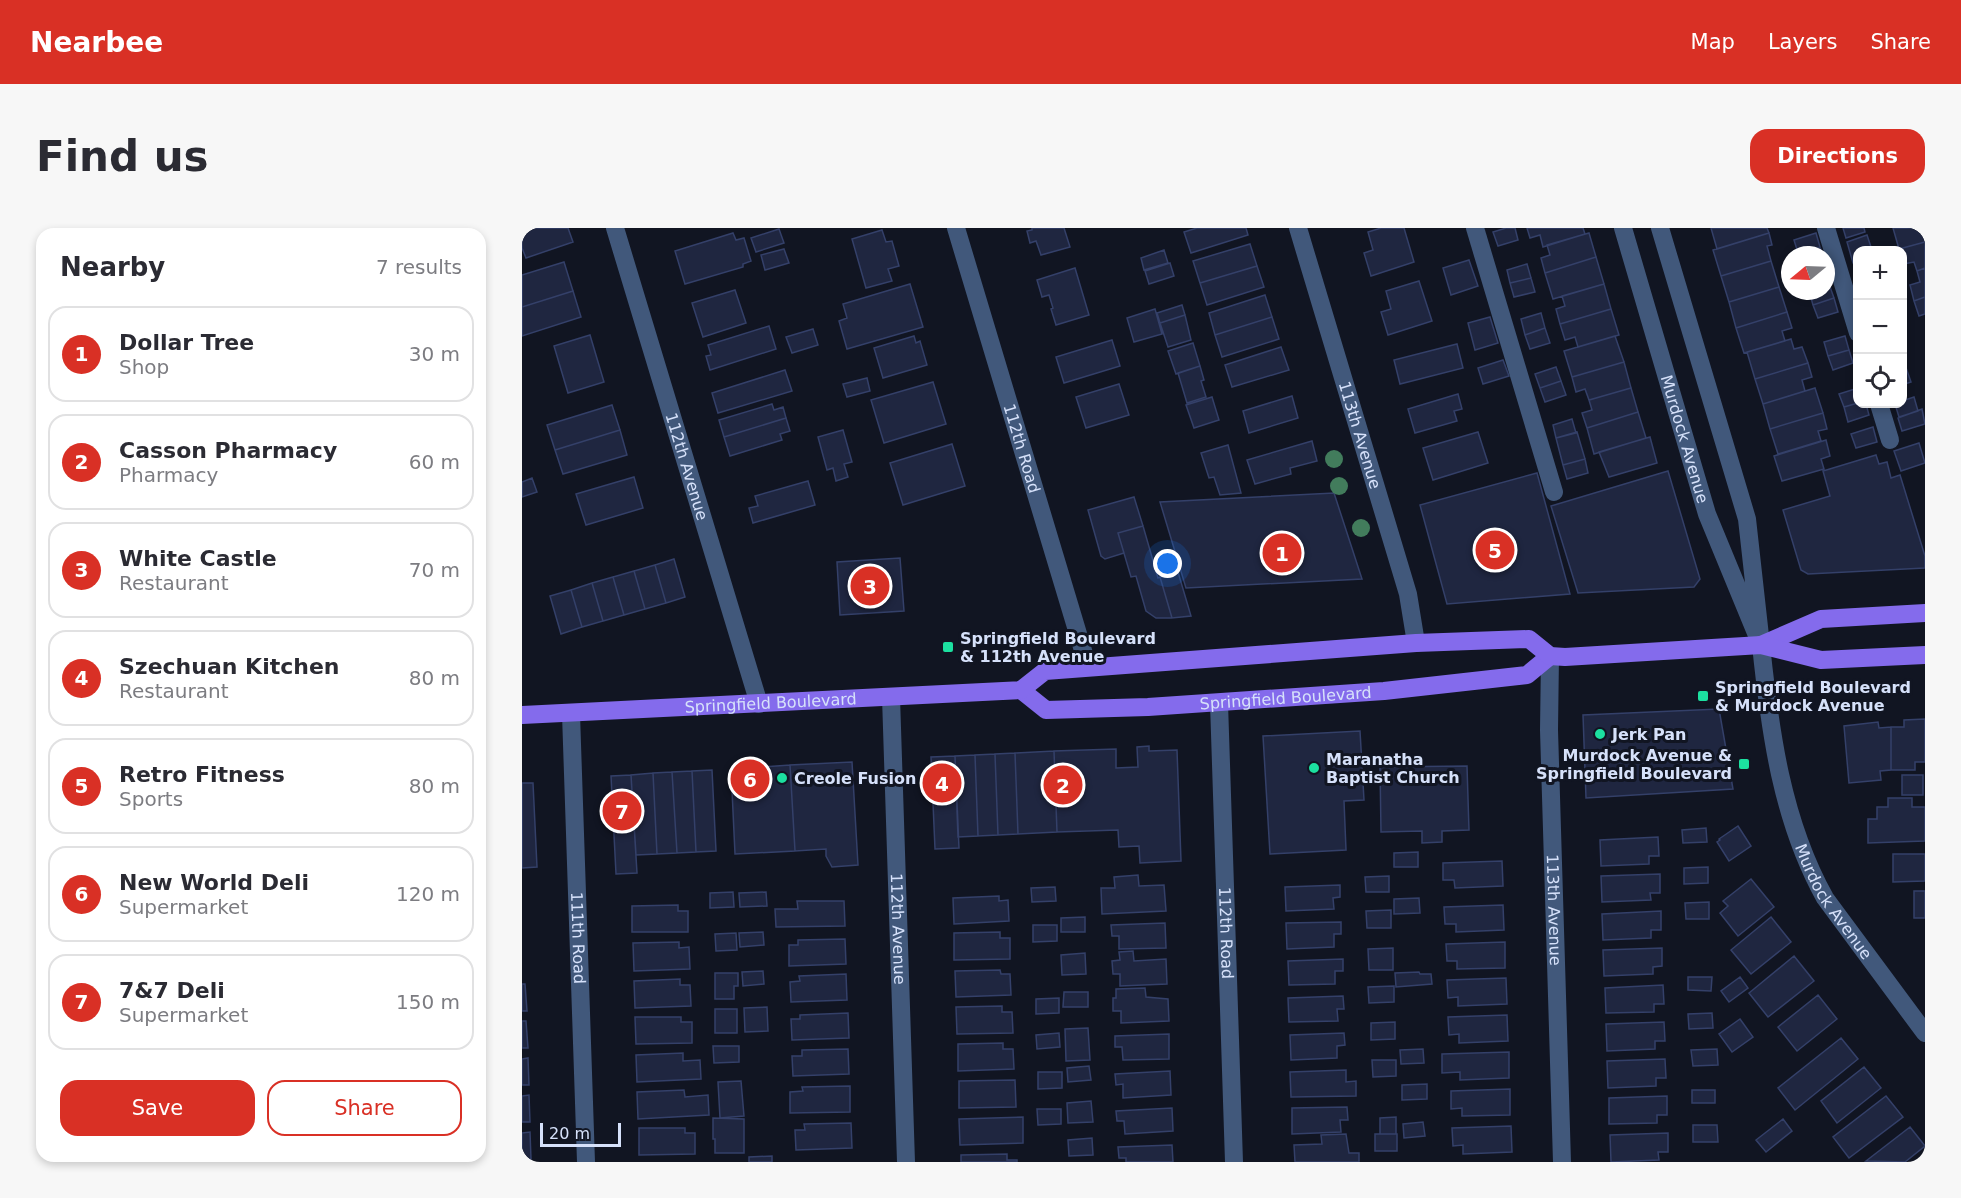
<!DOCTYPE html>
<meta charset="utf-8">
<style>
:root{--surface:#fff;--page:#f7f7f7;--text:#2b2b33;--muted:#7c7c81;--line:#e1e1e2;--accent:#d93025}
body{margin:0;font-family:"DejaVu Sans",sans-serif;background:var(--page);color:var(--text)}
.controls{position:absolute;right:18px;top:18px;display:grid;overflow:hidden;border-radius:12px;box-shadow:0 3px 9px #0003}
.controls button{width:54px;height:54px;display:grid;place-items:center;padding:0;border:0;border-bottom:2px solid var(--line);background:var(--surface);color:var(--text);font:30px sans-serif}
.compass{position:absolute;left:1259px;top:18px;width:54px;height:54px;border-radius:50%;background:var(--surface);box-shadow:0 3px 9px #0003;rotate:251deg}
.scale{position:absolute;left:18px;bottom:15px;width:81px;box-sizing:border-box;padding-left:6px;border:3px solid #d6e1fa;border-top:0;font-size:16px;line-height:21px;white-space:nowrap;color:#d6e1fa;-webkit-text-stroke:4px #111522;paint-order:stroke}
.you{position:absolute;left:646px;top:336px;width:21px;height:21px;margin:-15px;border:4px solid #fff;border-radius:50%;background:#1a73e8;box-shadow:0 0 0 9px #1a73e833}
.badge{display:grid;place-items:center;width:39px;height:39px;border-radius:50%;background:var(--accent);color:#fff;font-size:20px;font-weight:700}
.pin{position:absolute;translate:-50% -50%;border:3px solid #fff;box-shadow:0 2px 6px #0006}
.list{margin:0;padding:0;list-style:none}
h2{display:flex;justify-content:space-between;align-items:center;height:78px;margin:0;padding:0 24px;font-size:26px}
h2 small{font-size:20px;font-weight:400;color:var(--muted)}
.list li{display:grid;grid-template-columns:39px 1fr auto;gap:18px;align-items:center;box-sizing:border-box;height:96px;margin:0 12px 12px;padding:0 12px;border:2px solid var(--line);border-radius:18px}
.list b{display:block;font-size:22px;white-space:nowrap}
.list p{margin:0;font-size:20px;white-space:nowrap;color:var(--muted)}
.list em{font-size:20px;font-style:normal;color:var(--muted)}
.actions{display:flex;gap:12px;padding:18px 24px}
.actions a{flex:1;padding:14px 0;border:2px solid var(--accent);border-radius:18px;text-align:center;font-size:21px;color:var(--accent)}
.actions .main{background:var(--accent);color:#fff}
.icon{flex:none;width:33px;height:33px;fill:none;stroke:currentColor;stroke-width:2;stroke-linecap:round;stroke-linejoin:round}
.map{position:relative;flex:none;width:1403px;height:934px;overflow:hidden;border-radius:18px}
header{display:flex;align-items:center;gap:36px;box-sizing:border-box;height:84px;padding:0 30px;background:var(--accent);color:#fff}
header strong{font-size:28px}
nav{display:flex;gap:33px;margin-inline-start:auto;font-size:21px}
.intro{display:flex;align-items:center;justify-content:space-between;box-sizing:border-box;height:144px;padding:0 36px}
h1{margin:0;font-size:42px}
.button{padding:15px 27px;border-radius:18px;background:var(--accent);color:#fff;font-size:21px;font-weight:700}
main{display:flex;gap:36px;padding:0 36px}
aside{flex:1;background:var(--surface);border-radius:18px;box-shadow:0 3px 9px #0003}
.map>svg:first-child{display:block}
.building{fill:#1f2640;stroke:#344069;stroke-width:1.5}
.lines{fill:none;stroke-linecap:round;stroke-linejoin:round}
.minor{stroke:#41587b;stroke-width:18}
.major{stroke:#846bec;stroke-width:18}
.tree{fill:#427c5c}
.poi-dot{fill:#1ce0a0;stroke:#111522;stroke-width:2}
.labels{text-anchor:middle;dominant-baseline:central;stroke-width:6;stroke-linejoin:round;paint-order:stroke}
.street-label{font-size:16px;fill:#d6e1fa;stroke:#111522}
.poi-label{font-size:16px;font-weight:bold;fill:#d6e1fa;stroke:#111522;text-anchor:start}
</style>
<header>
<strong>Nearbee</strong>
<nav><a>Map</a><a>Layers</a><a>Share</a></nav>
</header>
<div class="intro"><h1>Find us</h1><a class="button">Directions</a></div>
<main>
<aside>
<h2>Nearby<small>7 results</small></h2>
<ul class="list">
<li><span class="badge">1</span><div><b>Dollar Tree</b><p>Shop</p></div><em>30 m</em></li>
<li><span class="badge">2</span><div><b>Casson Pharmacy</b><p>Pharmacy</p></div><em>60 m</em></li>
<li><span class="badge">3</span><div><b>White Castle</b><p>Restaurant</p></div><em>70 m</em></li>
<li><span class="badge">4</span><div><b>Szechuan Kitchen</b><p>Restaurant</p></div><em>80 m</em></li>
<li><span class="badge">5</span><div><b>Retro Fitness</b><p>Sports</p></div><em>80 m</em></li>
<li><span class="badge">6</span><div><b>New World Deli</b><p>Supermarket</p></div><em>120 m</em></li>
<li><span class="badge">7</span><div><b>7&amp;7 Deli</b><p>Supermarket</p></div><em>150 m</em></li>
</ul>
<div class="actions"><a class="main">Save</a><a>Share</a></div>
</aside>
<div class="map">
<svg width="1403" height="934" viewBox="0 0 1403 934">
<rect width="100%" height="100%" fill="#111522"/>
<!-- building -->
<path class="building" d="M0,0H46L51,14L4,30L0,20Z
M510,0H542L548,19L519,27L514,13L508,15L505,3L510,2Z
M675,0H724L726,7L669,25L662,4Z
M859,0H882L892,34L849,48L842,25L851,22L846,4Z
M984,0H993L996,12L976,18L971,4Z
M1005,0H1061L1063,6L1021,19L1018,7L1008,10Z
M1189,0H1245L1247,5L1195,21Z
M1321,0H1342L1343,4L1324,10Z
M1371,0H1403V14L1377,21Z
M257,1L262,15L234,24L229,10Z
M360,2L364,14L370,13L377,38L366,41L370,53L344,60L330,11Z
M211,5L214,12L222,10L229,33L221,36V39L163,56L153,23Z
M1067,5L1074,29L1023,45L1019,30L1028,27L1025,17Z
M1247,5L1250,17L1245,18L1249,33L1199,48L1191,22Z
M1294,5L1298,19L1276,25L1272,12Z
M1345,7L1350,22H1336V34L1331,35L1325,14Z
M1403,14V40L1395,43L1392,34L1381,36L1380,22L1377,21Z
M728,16L735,38L678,55L671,33Z
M1298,19L1301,27H1277L1276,25Z
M262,21L267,35L243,42L239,27Z
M642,22L646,35L622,42L619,30Z
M1074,29L1082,56L1031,71L1023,45Z
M947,32L956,58L929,67L921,40Z
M1249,33L1257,59L1207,74L1199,48Z
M42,34L51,63L0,79V47Z
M648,35L652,48L627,56L623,43Z
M1005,36L1009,50L988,55L985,42Z
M735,38L742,59L685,77L678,55Z
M553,40L567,87L534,97L529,81L531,80L527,67L520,69L515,52Z
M1403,40V69L1392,73L1388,57L1398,54L1395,43Z
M1009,50L1013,64L992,69L988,55Z
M897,53L910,93L866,107L859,84L869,81L864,63Z
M388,56L401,99L325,121L317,93L325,90L321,76Z
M1082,56L1089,81L1038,96L1034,81L1043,78L1040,68Z
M1307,56L1312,70L1291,77L1287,63H1304V57Z
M1257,59L1265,84L1214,100L1207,74Z
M213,62L224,95L181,109L170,75Z
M51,63L59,89L0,108V79Z
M743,67L750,89L693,107L687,85Z
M1403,69V86L1397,88L1392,73Z
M1312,70L1316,84L1296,90L1291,77Z
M660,77L663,87L638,95L635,85Z
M633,81L640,106L612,114L605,90Z
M1089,81L1097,107L1056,119L1053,109L1043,112L1038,96Z
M1265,84L1270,100L1260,103L1263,113L1222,125L1214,100Z
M1019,85L1023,100L1003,107L999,91Z
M663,87L669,112L646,119L638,95Z
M750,89L757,111L700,129L693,107Z
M968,89L976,115L953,122L946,95Z
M247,98L254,121L188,142L184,128L189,127L186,117Z
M1023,100L1028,115L1008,121L1003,107Z
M291,101L296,117L270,125L264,109Z
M68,107L82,154L46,165L32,118Z
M392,108L394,115L398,113L405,137L361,150L352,120Z
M1093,108L1102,134L1050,149L1042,123Z
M1323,108L1327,122L1306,128L1302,114Z
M1269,111L1272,121L1280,119L1286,135L1233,151L1225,124Z
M590,112L598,138L542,155L534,129Z
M671,115L678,138L654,146L646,123Z
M935,116L941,140L878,156L872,132Z
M759,119L767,142L710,159L703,137Z
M1327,122L1331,135L1311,142L1306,128Z
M1381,131L1389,154L1380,157V132Z
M981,132L987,148L961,156L956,140Z
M1102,134L1109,160L1067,172L1063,161L1054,164L1050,149Z
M1286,135L1290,149L1280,152L1283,163L1241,176L1233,151Z
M678,138L682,152L679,153L684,169L665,175L656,145Z
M1034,139L1039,153L1018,160L1013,146Z
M263,142L270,163L196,185L190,165Z
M345,150L348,163L325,169L321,156Z
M1039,153L1044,167L1023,174L1018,160Z
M411,154L424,196L362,215L349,172Z
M597,156L607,187L564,200L554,169Z
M1109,160L1116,184L1065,200L1060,185L1070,182L1067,172Z
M1293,160L1301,185L1248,201L1241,176Z
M1336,160V175L1322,179L1317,166Z
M936,166L940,181L932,183L935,193L893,205L886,181Z
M770,168L776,190L727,205L721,183Z
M690,169L697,192L672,200L664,177Z
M1392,169L1396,183L1377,189L1373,176H1380V173Z
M1336,175L1344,176L1347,187L1326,194L1322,179Z
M250,176L252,182L261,179L264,190L202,209L197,192Z
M90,177L98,202L33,222L25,197Z
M1400,181L1403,196L1380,203L1376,190Z
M1116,184L1124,210L1072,226L1065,200Z
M1301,185L1305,201L1296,203L1299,213L1256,226L1248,201Z
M264,190L268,203L258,206L260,212L208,228L202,209Z
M1050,191L1054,205L1034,210L1031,197Z
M1351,199L1355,214L1334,220L1329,206Z
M98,202L105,227L41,246L33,222Z
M321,202L330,234L322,236L326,249L314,253L311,240L305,242L296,209Z
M956,204L966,235L911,252L901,220Z
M1055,204L1063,231L1041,237L1034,210Z
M1128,209L1135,235L1087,249L1077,224Z
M1304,212L1308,228L1299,231L1302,241L1260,253L1252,228Z
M790,213L795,233L768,240L769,246L733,256L725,232Z
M1397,215L1403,235L1379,243L1372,223Z
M430,216L443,258L381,277L368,235Z
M706,217L719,265L698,267L692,249L687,250L679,225Z
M1354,227L1357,236L1365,234L1369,250L1378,247L1403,328V340L1286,346L1279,342L1261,282L1308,268L1301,243Z
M1063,231L1066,245L1045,251L1041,237Z
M1146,243L1178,351L1172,359L1056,365L1029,278Z
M1015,245L1048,366L925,376L898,277Z
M112,249L121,280L64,297L54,266Z
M10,250L15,264L0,269V254Z
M286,253L293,277L231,295L227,280L236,278L233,268Z
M812,265L840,351L664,360L638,274Z
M612,269L621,298L596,305L602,325L583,331L579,328L566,282Z
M621,298L636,350L638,349L650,390H634L624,383L614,348L609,349L596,305Z
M378,330L382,383L318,387L315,334Z
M152,331L163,369L144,375L133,337Z
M133,337L144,375L123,381L112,343Z
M112,343L123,381L102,387L91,349Z
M656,344L669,388L650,390L638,349Z
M91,349L102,387L81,393L70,355Z
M70,355L81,393L60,399L49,362Z
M49,362L60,399L39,406L28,368Z
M1197,481L1211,561L1064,570L1061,487Z
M1403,491V534H1393V542H1369V499H1382V492Z
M1356,494L1357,500L1369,499V542L1358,543L1359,552L1327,555L1322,498Z
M838,503L842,572L822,573L824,622L748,626L741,508Z
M627,518V523L655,522L659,633L618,635L617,618L597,619L596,602L535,604L532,523L594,521V540L616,539L615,519Z
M532,523L535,604L496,606L493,525Z
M493,525L496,606L476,607L473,526Z
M473,526L476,607L456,608L453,527Z
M453,527L456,608L436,609L433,528Z
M433,528L437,620L413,621L409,529Z
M330,534L336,637L310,639L304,628V621L273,623L268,537Z
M268,537L273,623L213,626L209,541Z
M945,538L947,602L920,603V614L900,615V603L859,604L858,539Z
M190,542L194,623L174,624L170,543Z
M170,543L174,624L155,625L150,544Z
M150,544L155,625L135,626L131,545Z
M131,545L135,626L114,627L109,547Z
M109,547L115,645L94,646L89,548Z
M1380,547H1401V567H1380Z
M0,555H11L15,639L0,640Z
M1366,570H1390V579H1403V613L1346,615V591H1355V579H1366Z
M1216,598L1229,618L1207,633L1195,614L1198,612L1197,611Z
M1184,600L1185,614L1161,615L1160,602Z
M1136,609L1137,628H1127V636L1079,638L1078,612Z
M896,624V639H872V625Z
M1371,626H1403V653L1371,654Z
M980,633L981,658L933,660L932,652H921V635Z
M1186,639V655L1162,656V640Z
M1138,646V665H1128L1129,672L1080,674L1079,648Z
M616,647L617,658L642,657L644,683L580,686L579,660H593L592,649Z
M867,648V664H844L843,649Z
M1229,651L1252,679L1216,708L1198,685L1206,678L1201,673Z
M818,657V669L811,670L812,681L764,683L763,659Z
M533,659L534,673L510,674L509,660Z
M1392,663H1403V690H1392Z
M211,664L212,679L188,680V665Z
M244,664L245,678L218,679L217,665Z
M477,668V673L486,672L487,693L432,696L431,670Z
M897,670L898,685L872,686V671Z
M275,673H322L323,698L254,699L253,681H276Z
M1187,674V691H1164L1163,675Z
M156,677V683H166V704H110V678Z
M981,677L982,702L934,704V696H923L922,679Z
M869,682V700H845L844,683Z
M1139,683V702H1129V710L1081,712L1080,686Z
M563,689V704H539V690Z
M1249,689L1269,714L1229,746L1209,722Z
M819,694V706H812V719L765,721L764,695Z
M643,695L644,720L597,721V708H590L589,697Z
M511,697H535V713L511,714Z
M241,704L242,717L218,719L217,705Z
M478,704V710H488V731L432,732V705Z
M214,705L215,722L194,723L193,706Z
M323,711L324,736L267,738V717H276V712Z
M157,714V720L167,719L168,741L112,743L111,715Z
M983,714V740L935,741V733H925L924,716Z
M871,720V742H847L846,721Z
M1140,720V738L1131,739V746L1082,748L1081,722Z
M611,723L612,733L644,731L645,756L598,758V746H591L590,733L598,732L597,724Z
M563,725L564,746L540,747L539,727Z
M1272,728L1292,753L1246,789L1227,765Z
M821,731V743H813V756L767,757L766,733Z
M478,742L479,746H488L489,767L434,769L433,743Z
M241,743L242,756L221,758L220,744Z
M897,744L898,746H909L910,756L874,759L873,745Z
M193,745H216V758H212V771H193Z
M324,746L325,772L269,774L268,754L278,753L277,748Z
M1166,749H1190L1189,763L1166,762Z
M1218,749L1226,760L1207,774L1199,763Z
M984,750L985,776L936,778V769L926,770L925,752Z
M158,751V757H168L169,778L113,780L112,753Z
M0,756H3L5,783H0Z
M1141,757L1142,776H1132V784L1084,785L1083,760Z
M872,758V774L847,775L846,759Z
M623,760L624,769L646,771L647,793L599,795V783H591V770H594V761Z
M542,764H566V779H541Z
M1296,767L1315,791L1275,823L1256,799Z
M821,768L822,781H815L816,793L767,794L766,770Z
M537,770V785L514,786V771Z
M480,778V784H490L491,805L435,806L434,779Z
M245,779L246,803L223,804L222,780Z
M193,781H215V805H193Z
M326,785L327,810L270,812L269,791H278V787Z
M1190,785L1191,800L1167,801L1166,786Z
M985,787L986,813L937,815V806L927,807L926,789Z
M113,789H159V794H170V815L114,816Z
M1218,791L1231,809L1210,824L1197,806Z
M0,793H4L6,820H0Z
M873,794V811L849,812V795Z
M1142,794L1143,813H1133V821L1085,823L1084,796Z
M566,800L568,832L544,833L543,801Z
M537,805L538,819L515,821L514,807Z
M822,805L823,817L815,818V830L769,832L768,807Z
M647,806V831L601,832L600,819H593V808Z
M1319,810L1336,831L1273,882L1256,860Z
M481,815V821H491L492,841L436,843V816Z
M191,818H217V834L192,835Z
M326,821L327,846L271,848L270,828H280V822Z
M901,821L902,835L879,836L878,822Z
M1195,821L1196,837L1171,838L1169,822Z
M987,824V850L938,852V844L920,845V826Z
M161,825V833L178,832L179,851L115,854L114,827Z
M6,830L7,857H0V831Z
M1143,831L1144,850H1134V858L1086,860L1085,833Z
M850,832H874V848L851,849Z
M567,838L569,852L546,854L545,840Z
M1342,839L1359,860L1315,895L1299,873Z
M824,842V854L834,853V868L769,869L768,844Z
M648,843L649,867L601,870V856L594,857L593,846Z
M516,844H540V860L516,861Z
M493,852L494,879L437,880V853Z
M219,853L222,888L198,890L196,854Z
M905,856V871L880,872V857Z
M328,858V884L268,885V864L281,863L280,859Z
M988,861V887L940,888V880L929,881V863Z
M162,862L163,869L186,867L187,887L116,891L115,864Z
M1170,862H1193V875H1170Z
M7,867L8,894H0V868Z
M1145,868V887H1135V895L1087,896V870Z
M1364,868L1381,889L1327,930L1311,909Z
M569,873L571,894L546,895L545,875Z
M825,879L826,892H818L819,904L770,906V880Z
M650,880L651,903L603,906L602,893H595L594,883Z
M515,881H539V896L516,897Z
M501,889V915L438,917L437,891Z
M874,889V906H858V890Z
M191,890L222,891V925H193V911H191Z
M1261,891L1270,903L1244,924L1234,912Z
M901,894L903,908L882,910L881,896Z
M329,895L330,920L274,922L273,902H283L282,896Z
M1171,897H1195L1196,914H1171Z
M989,898L990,924L941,926V917L931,918L930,900Z
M1388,899L1403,918L1383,934L1344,933Z
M117,900H163V905H173V926L117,927Z
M8,904L9,931H0V905Z
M1146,905V924H1136L1137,932L1089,934L1088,907Z
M824,906L827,925H837V934H773L772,917L800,916L799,907Z
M853,906H875V923H853Z
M570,910L571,927L547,928L546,912Z
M650,917L651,934H604V930H597L596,919Z
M485,926V932H495V934H439V927Z
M250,928V934H227V929Z"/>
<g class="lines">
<!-- minor -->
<g class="minor">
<path id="s1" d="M93,0L237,476"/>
<path id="s2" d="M434,0L566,439"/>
<path id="s3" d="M776,0L886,366L894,415"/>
<path d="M953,0L1032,264"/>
<path id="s4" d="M1101,0L1185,286L1239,417L1225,291L1138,0"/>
<path d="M1304,0L1336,105"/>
<path d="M1357,176L1368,212"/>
<path id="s5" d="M1239,417C1248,504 1260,593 1303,670L1403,805"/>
<path id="s6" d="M1028,428L1027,502L1040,934"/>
<path id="s7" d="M369,469L384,934"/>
<path id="s8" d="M697,475L712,934"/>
<path id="s9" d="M49,486L64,934"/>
</g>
<!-- major -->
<g class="major">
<path d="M1239,417L1299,391L1403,385"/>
<path id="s10" d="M499,462L524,482L626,479L862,463L1005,447L1028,428"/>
<path id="s11" d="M0,487L499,462L523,443L894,415L1007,411L1028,428L1043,429L1239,417L1299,432L1403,427"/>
</g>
</g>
<!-- trees -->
<g class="tree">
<circle cx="812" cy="231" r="9"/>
<circle cx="817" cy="258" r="9"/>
<circle cx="839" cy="300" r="9"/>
</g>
<!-- markers -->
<g class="poi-dot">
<rect x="420" y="413" width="12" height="12" rx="3"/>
<rect x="1175" y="462" width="12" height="12" rx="3"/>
<circle cx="1078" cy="506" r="6"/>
<rect x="1216" y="530" width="12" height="12" rx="3"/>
<circle cx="792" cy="540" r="6"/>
<circle cx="260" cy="550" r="6"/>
</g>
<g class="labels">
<!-- street labels -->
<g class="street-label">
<text stroke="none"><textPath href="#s3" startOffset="216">113th Avenue</textPath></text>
<text stroke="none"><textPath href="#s4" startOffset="220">Murdock Avenue</textPath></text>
<text stroke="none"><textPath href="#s2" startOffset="230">112th Road</textPath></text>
<text stroke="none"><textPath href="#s1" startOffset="249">112th Avenue</textPath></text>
<text stroke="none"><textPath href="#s10" startOffset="272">Springfield Boulevard</textPath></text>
<text stroke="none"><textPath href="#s11" startOffset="249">Springfield Boulevard</textPath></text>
<text stroke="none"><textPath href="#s5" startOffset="270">Murdock Avenue</textPath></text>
<text stroke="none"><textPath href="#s6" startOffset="254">113th Avenue</textPath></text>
<text stroke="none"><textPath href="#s7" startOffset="232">112th Avenue</textPath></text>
<text stroke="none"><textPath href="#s8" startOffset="230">112th Road</textPath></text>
<text stroke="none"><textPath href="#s9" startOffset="224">111th Road</textPath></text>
</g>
<!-- poi labels -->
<g class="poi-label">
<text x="438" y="410">Springfield Boulevard<tspan x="438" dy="18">&amp; 112th Avenue</tspan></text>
<text x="1193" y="459">Springfield Boulevard<tspan x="1193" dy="18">&amp; Murdock Avenue</tspan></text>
<text x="1090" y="506">Jerk Pan</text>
<text x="1210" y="527" text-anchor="end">Murdock Avenue &amp;<tspan x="1210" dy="18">Springfield Boulevard</tspan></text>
<text x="804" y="531">Maranatha<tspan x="804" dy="18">Baptist Church</tspan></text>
<text x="272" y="550">Creole Fusion</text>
</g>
</g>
</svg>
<div class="controls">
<button>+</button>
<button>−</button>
<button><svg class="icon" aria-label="locate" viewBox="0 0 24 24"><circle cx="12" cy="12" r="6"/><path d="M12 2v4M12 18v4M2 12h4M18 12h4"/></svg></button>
</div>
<svg class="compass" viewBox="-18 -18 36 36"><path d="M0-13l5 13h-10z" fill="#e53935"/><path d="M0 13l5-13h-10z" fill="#7c7c81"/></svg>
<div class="scale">20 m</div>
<div class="you"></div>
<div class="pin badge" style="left:760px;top:325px">1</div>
<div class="pin badge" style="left:541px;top:557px">2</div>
<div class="pin badge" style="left:348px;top:358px">3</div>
<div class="pin badge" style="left:420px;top:555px">4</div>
<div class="pin badge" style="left:973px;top:322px">5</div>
<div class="pin badge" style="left:228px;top:551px">6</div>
<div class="pin badge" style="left:100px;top:583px">7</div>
</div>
</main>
